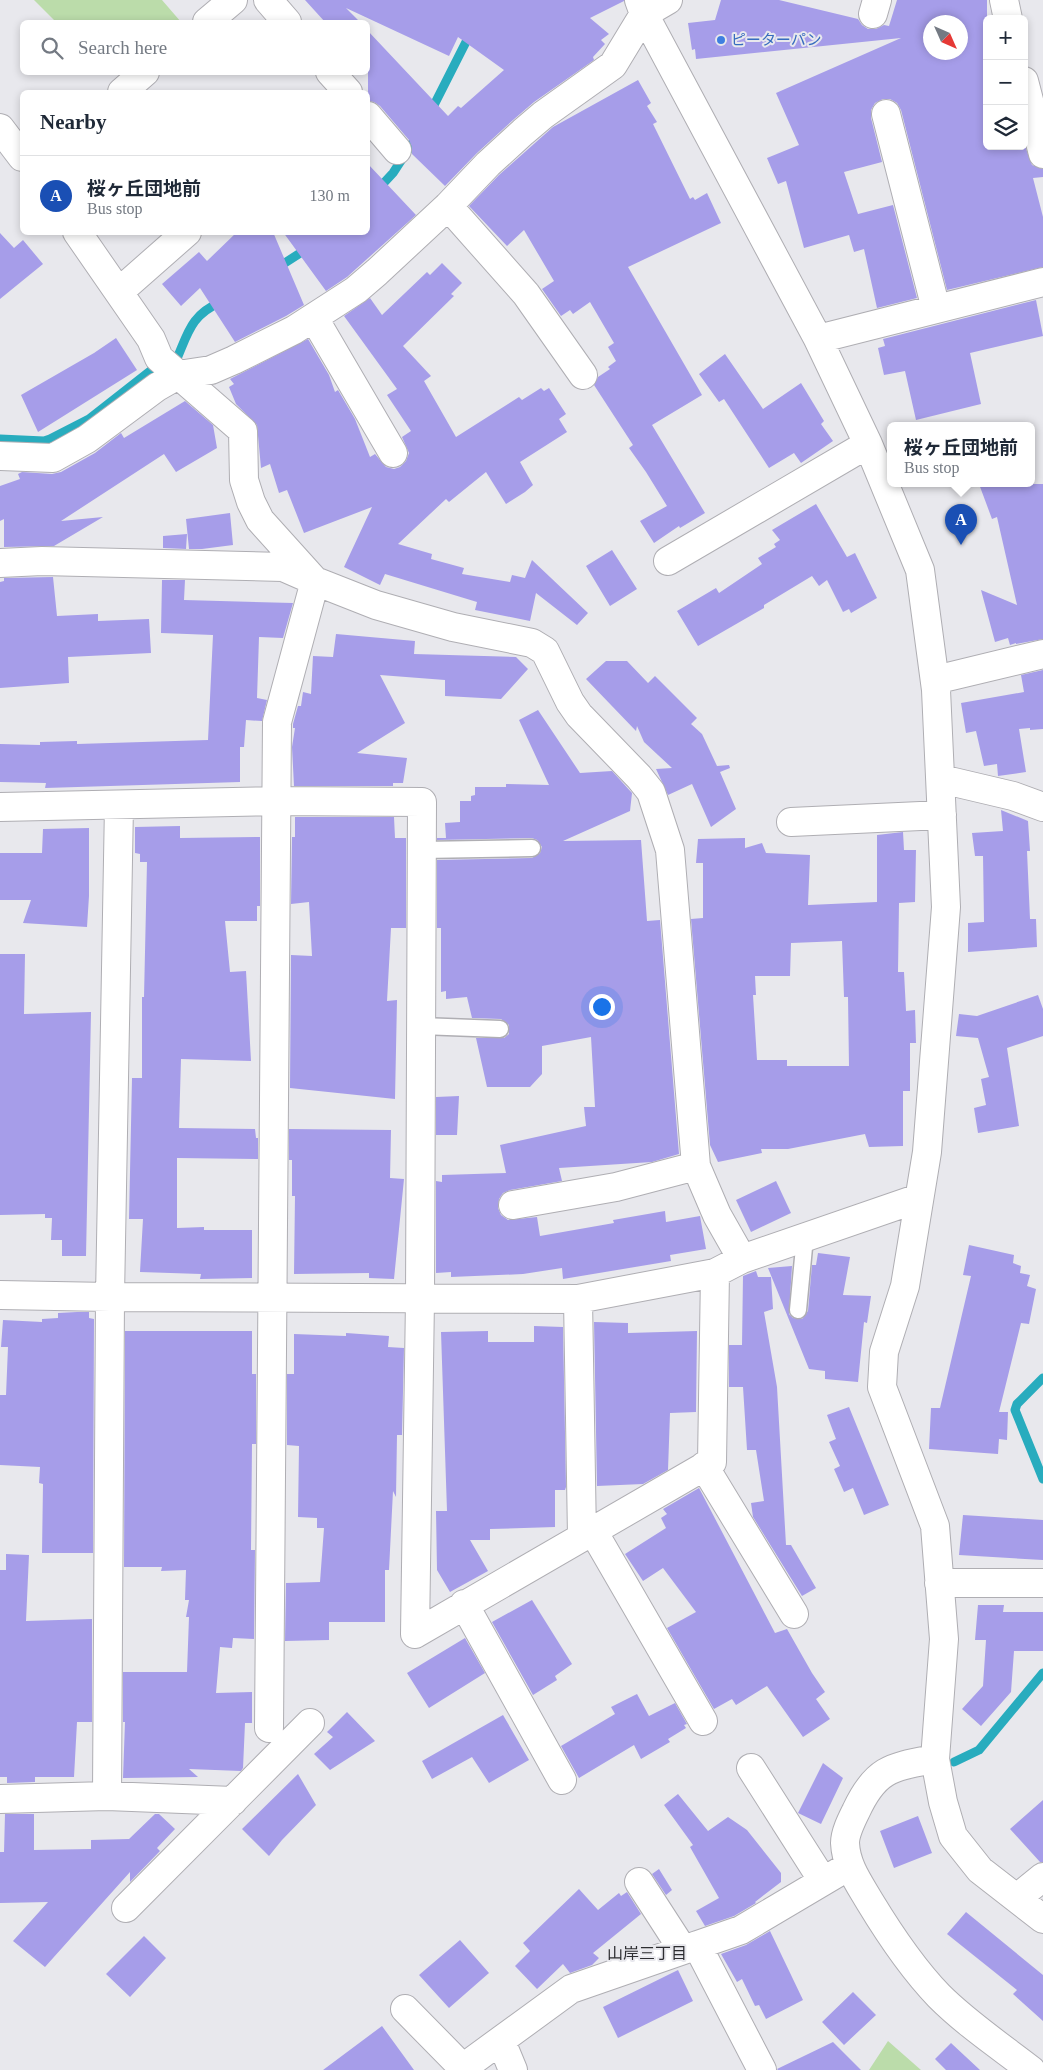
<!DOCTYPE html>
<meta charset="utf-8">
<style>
:root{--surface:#fff;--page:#f2f2f3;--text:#1f2937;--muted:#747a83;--line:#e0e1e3;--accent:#51742d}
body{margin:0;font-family:"Times New Roman","Noto Sans JP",serif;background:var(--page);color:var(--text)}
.controls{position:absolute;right:15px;top:15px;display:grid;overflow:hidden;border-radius:8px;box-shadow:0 2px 8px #0003}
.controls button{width:45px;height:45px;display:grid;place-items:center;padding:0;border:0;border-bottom:1px solid var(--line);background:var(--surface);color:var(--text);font:25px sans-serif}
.compass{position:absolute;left:923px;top:15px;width:45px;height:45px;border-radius:50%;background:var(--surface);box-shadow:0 2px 8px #0003;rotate:135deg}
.you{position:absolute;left:601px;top:1006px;width:18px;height:18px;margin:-12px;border:4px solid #fff;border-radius:50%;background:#1a73e8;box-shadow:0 0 0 8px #1a73e833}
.badge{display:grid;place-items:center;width:32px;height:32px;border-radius:50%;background:var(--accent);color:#fff;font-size:16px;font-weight:700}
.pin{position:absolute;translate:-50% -41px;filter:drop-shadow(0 1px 2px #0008)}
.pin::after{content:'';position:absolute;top:26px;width:18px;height:15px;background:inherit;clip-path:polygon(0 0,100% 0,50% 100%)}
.popup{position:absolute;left:887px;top:422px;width:148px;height:65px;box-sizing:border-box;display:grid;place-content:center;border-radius:8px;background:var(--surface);filter:drop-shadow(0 1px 4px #0005);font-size:16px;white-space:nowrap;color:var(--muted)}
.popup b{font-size:19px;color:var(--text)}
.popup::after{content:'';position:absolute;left:50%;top:100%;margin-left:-10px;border:10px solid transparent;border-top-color:var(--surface)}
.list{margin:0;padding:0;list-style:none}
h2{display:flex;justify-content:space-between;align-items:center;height:65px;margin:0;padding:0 20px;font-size:21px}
h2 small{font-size:16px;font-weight:400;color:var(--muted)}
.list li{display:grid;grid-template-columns:32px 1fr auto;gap:15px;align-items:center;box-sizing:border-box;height:80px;padding:0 20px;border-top:1px solid var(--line)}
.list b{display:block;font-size:19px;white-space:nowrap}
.list p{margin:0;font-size:16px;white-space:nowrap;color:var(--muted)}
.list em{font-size:16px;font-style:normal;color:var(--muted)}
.icon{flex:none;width:28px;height:28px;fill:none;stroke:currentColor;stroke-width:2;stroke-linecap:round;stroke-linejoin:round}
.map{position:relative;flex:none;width:1043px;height:2070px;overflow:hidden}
.search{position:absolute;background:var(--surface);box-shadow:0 2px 8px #0003;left:20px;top:20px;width:350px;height:55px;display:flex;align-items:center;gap:12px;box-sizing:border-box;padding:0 18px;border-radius:8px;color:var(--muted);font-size:19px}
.panel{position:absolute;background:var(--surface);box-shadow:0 2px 8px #0003;left:20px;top:90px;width:350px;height:145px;border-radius:8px}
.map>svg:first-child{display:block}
.green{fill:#bbdcaa}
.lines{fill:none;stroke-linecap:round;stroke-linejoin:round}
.stream{stroke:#28acbe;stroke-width:9}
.building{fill:#a69de9;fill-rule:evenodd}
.service-casing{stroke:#afaeb3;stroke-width:19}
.minor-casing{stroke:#afaeb3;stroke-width:30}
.service{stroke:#fff;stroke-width:16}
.minor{stroke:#fff;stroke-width:28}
.shop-dot{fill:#3f7fe0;stroke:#e8e8ed;stroke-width:2}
.labels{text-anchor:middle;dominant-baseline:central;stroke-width:4;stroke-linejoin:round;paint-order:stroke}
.shop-label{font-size:15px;fill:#366cbe;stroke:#e8e8ed;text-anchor:start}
.neighbourhood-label{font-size:16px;fill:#2d2d31;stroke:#e8e8ed}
</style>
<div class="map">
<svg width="1043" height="2070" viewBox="0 0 1043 2070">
<rect width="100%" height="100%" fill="#e8e8ed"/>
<!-- green -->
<path class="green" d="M34,0H162L181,22H56Z
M888,2041L921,2070H869Z"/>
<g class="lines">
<!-- stream -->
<path class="stream" d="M430,113L470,34
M368,200L393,173L417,136
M277,268L308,248
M175,363C188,334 190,315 221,302
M0,439L44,441L50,439L89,419L154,368
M1043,1378L1017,1404L1015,1410L1043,1479
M954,1762L979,1750L1043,1673"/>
</g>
<!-- building -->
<path class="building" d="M305,0H624V1L590,18L609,34L601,40L605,44L593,57L594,60L534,102L513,120L477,153L445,186L412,154V147L409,140L380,106L374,102L368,101V31L448,116L458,106L461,108L504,70L458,37L449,56L346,8L360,22H325Z
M721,0H779L858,19L862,25L868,29H876L884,25L889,26L897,0H987V146H1025L1032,165L1043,169V177L1033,178L1043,217V267L947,290L901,110L897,103L890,99H883L875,103L871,110V118L882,162L844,172L858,214L893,205L917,298L877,308L864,249L854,252L849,235L804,248L786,181L778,184L767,158L799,145L776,93L901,38L696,59L695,49L692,50L688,23L715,20ZM930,22H960V52H930Z
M638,80L651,103L647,106L657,122L653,124L690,199L693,197L695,200L707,193L721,223L628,267L702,395L652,425L705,513L680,528L679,526L654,543L640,521L667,506L646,472L629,448L633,445L594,385L598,377L610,369L608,367L616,361L608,347L614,343L590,302L573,314L570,310L561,316L542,289L554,281L524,230L507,246L469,206L499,175L553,127Z
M368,164L416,215L347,277L326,291L283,232H368Z
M237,232H273L304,305L286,316L235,342L200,288L181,306L162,284L199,252L207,261Z
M0,233L14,248L23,240L43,264L0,299Z
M442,263L462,283L451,294L454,296L403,346L431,376L424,381L456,437L519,397L522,400L541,388L544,391L549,388L566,414L559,419L567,432L520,462L533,485L525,492L506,504L486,472L449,502L446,499L398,544L432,554L431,559L464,568L462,574L510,582L512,575L525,578L532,560L588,613L577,625L536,593L530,621L475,610L477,602L385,574L380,585L344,567L372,507L304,533L287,490L279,493L270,464L261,468L257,425L236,404L229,387L234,384L230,379L308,339L329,375L335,392L338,390L355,419L370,457L375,454L386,467L394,469L400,467L406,461L409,453L402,437L411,431L387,395L397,389L344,316L370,298L382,315L427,272L430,275Z
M1036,300L1043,336L970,353L981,404L916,420L905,371L884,375L878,348L885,346L883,339Z
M116,338L137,370L38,432L21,395L94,353Z
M725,354L763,409L801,383L824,421L821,424L833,441L801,463L794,453L769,468L724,399L719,402L699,374Z
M185,401L213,425L217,448L176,472L164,454L61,521L103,517L54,546L4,547V519L0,521V486L20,479L18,474L22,472L52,474L61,472L95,453L121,433L124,438Z
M979,484H1043V639L1016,644V643L1010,645L1008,638L995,642L981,590L1017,605L997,517L992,519Z
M816,504L847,557L855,553L877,598L851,613L849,609L843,612L827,580L819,586L812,576L764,605V608L698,646L677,611L716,588L719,593L762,564L758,558L776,547L774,544L780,540L772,530Z
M230,513L233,545L202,549H189L186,519Z
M187,534L186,549L163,548V536Z
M612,550L637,589L610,606L586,566Z
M53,577L57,616L98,614V621L149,619L151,653L68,657L69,683L0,688V582L4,581V578Z
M162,580H185L184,600L293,603L283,638L259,637L257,698L267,700L262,721L246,720L244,747H240V782L45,788L46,783L0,782V744L40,745V742L77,741V744L208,740L213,635L161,633Z
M336,634L415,641L414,654L516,657L528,669L501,699L445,696V680L380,675L405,723L357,753L407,758L403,783H393V786H294L292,747L295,728H293V724L298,706H301L303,692L311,694L313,656L333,657Z
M606,661H627L648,683L655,676L697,718L691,724L702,734L717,766L729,765L730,768L720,772L736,809L711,827L692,784L668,795L656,769L672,768L644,742L637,726L636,731L586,679Z
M1043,670V729L1030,730V728L1019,729L1026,772L998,776L997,764L984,766L976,731L966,733L961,703L1024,692L1021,675Z
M538,710L580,773L612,771L632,793L630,811L563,841L641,840L647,921L660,920L679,1154L652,1162L559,1168L562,1181L510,1190L503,1193L499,1199L498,1208L501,1215L508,1220L537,1217L540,1236L614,1223L613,1220L665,1211L666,1222L700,1216L706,1249L670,1255L671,1261L563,1279L562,1268L523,1274L451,1277V1272L436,1273V1181L442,1182V1175L506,1173L500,1145L586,1126L584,1107H595L591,1037L542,1046V1074L530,1087H487L476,1038H504L509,1034V1025L501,1019L472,1018L467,997L446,999V991L441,992V928H437V860L532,858L540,853L542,847L537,840L532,838L437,840V838H446L445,823L460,822V801H471V796L475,795V787H506V784L549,785L519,720Z
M1001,810L1028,821L1030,851H1027L1030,919H1036L1037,947L968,952V923L984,922L983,856H975L972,833L1003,831Z
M295,817H394L395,838H406V928H391L387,1001L397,1000L395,1099L290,1088L291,955L312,956L309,902L291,904L292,837H295Z
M180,826V838L260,837V906H257V921H225L230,972L246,971L251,1061L181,1059L179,1128L255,1129L256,1138H258V1159L177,1158V1228L204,1227V1230H252V1278L200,1279L201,1274L140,1272L143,1219H129L132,1078H142V997H144L147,862H140V854L135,853V827Z
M89,828V896L87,927L23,923L31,900H0V853H42L43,829Z
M903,832L904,850H916L915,902L899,903L898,972H904L906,1011L915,1010L916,1043H910V1091H903V1146L869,1147L865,1134L788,1149H761L762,1153L718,1162L710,1145L691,919L703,918V863H696L698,839L745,838V848L762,843L766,853L810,855L808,905L877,902V835ZM842,941L844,997H848L849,1066H787V1060H757L753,995H756L755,976H790L791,943Z
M0,954H25L24,1014L91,1012L86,1256H62V1240H51L52,1218H45V1214L0,1215Z
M1038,995L1043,1009V1036L1007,1048L1019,1126L978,1133L974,1108L986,1105L981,1079L989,1077L978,1038L956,1036L959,1014L977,1016Z
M459,1096L457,1135H436V1097Z
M289,1129L391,1130L390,1178L404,1179L394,1279L369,1278V1273L294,1274L295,1196H292V1160H289Z
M776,1181L791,1213L751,1232L736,1200Z
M969,1245L1014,1255L1013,1263L1021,1266L1020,1273L1030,1275L1027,1286L1036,1289L1029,1324L1021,1323L999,1412H1008L1007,1440L999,1439L998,1454L929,1449L931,1408H940L971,1276L963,1275Z
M818,1253L850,1257L843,1295L871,1296L867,1323L864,1322L858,1382L825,1379V1371L809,1369L768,1268L792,1266L789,1314L793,1318L802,1319L808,1311L812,1265H816Z
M756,1271L758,1277H771L773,1309L764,1312L777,1387L786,1545H791L816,1588L802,1596L753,1517L751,1503L764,1501L756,1450H747L743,1387H729V1345H742L743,1276Z
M77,1312H89V1318L94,1319L93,1553H42L43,1484L39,1483L40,1467L0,1465V1395H6L8,1347H1L3,1320L42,1322V1319L58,1318V1313Z
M594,1322L628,1323V1333L697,1331L696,1412L670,1413L668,1470L643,1484L597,1486Z
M534,1326L563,1327L566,1487L565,1490H555V1527L490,1529V1540H470L488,1571L450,1592L437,1570L436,1511H447L441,1332L488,1331V1342H534Z
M125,1331H252V1374H256V1444H252L251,1550H255L254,1639L233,1638L232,1648L220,1647L216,1693L252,1692V1723H245L243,1768L241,1771L189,1769L198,1777L123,1778L125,1722H123V1672H187L189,1617H186L189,1600H185L186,1570L161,1571L162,1567H124Z
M346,1333L389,1336L388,1347L404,1348L402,1435H397L396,1497L393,1491L389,1570H385V1622H329V1640L285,1641L286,1583L320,1582L324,1528H317V1518L298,1517L299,1446L287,1445V1374H294V1334L346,1336Z
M849,1407L889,1505L864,1515L853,1488L844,1492L834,1469L840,1466L829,1442L836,1439L827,1415Z
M699,1488L775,1633L787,1629L812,1673L825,1692L816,1699L830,1719L803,1737L767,1686L736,1705L732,1699L714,1709L667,1628L696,1612L663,1568L643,1581L625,1554L666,1528L661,1518L667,1514L663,1509Z
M963,1515L1043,1520V1560L959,1555Z
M6,1554L29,1555L26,1621L92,1619V1722H77L74,1777H35V1782L7,1783V1777H0V1570H6Z
M532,1600L572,1664L555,1676L557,1680L533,1695L492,1622Z
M978,1605H1004L1003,1612H1043V1651H1014L1011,1692L981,1726L962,1709L983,1686L986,1640H975Z
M465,1638L485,1673L429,1708L407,1673Z
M637,1694L649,1716L675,1703L687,1724L684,1725L686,1728L668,1739L670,1742L641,1759L634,1745L579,1778L561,1746L615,1714L611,1707Z
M347,1712L375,1741L330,1770L314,1754L333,1737L327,1732Z
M503,1715L529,1760L489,1783L472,1757L432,1779L422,1761Z
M823,1763L843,1778L821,1824L798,1813Z
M298,1774L316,1805L282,1840L269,1856L242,1829Z
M678,1794L708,1831L728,1817L747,1830L781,1873V1882L755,1902L756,1903L734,1916L705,1926L696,1911L719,1898L690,1847L693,1845L664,1805Z
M1043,1800V1862H1040L1010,1829Z
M5,1814H34V1850L91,1849V1840L129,1839L155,1814H159L175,1829L157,1848L160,1851L130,1882V1872L45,1967L13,1941L48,1902L0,1903V1852H4Z
M918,1816L932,1853L894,1868L880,1831Z
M659,1869L672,1890L666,1895L652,1874Z
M579,1889L598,1910L619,1893L621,1896L627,1892L641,1914L593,1953L599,1958L592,1965L570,1973L563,1964L537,1989L515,1966L530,1951L523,1943Z
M966,1912L1043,1975V2021L1013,1994L1017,1990L947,1934Z
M770,1931L803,2000L766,2019L759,2005L755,2006L742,1979L737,1982L721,1954L746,1945Z
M144,1936L166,1958L130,1997L106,1974Z
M460,1940L489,1973L449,2008L419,1975Z
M678,1970L693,2001L618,2038L603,2007Z
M853,1992L876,2015L844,2045L822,2022Z
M382,2026L414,2070H323Z
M833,2042L861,2070H778L777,2069Z
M951,2043L980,2070H946L935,2059Z"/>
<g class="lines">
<!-- service casing -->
<g class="service-casing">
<path id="service" d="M422,850L532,848
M421,1026L500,1029
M798,1310L805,1237"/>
</g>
<!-- minor casing -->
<g class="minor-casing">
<path id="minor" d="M268,0L287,22
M639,0L644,14L818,339L868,444L920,570L936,690L946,907L927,1152L905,1286L884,1352L882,1387L935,1526L944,1639L935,1759L943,1802L953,1836L980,1870L1043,1919
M1004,0L1008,19
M873,14L877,0
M207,22L233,0
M330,72L348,92
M1024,81L1043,154
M122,92L145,72
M886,114L936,309
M368,116L397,150
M0,128L22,157
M448,206L526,294L583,375
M77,232L151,339L159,358L243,431L244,480L251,502L260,520L315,581L376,605L453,627L532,643L545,651L570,702L579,715L639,777L651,792L670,850L696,1166L717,1215L742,1259
M120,291L187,232
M314,318L393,453
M818,339L1043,282
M0,456L53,458L87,439L157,387L178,375L211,370L234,360L294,330L356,290L377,272L448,206L488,164L523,132L543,115L613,65L644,14L668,0
M668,561L868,444
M0,563L42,561L283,567L315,581L277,722L269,1728
M935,680L1043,654
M941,779L1013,796L1043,807
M0,807L276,801L422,802L420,1299L415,1634
M791,822L942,815
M513,1205L616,1187L696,1166
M0,1295L110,1297L578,1299L715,1273L742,1259L919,1198
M578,1299L582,1537
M704,1466L794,1614
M593,1531L703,1721
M939,1583H1043
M464,1604L562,1780
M415,1634L712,1462L715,1273
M935,1759C892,1767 876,1768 856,1811C851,1821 845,1833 845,1843C846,1866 859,1883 870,1902C890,1935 912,1968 939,1996C967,2024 1000,2046 1031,2070
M751,1768L823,1881
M107,1796L110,1297L119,805
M0,1799L107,1796L233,1801
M639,1882L683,1950
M1017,1898L1043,1877
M126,1908L310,1723
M697,1945L762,2070
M405,2009L463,2068
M501,2041L513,2070
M460,2070L571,1989L741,1930L849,1866"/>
</g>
<!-- service -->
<use href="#service" class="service"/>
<!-- minor -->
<use href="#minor" class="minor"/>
</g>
<!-- markers -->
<circle class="shop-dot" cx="721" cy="40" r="5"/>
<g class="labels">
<!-- shop labels -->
<g class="shop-label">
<text x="731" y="40">ピーターパン</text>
</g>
<!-- neighbourhood labels -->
<g class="neighbourhood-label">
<text x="647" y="1953">山岸三丁目</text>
</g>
</g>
</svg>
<div class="controls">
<button>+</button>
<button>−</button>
<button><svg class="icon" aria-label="layers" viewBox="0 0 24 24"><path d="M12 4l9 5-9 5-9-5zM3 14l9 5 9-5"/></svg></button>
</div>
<svg class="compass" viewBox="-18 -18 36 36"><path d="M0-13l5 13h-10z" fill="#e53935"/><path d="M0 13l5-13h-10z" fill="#747a83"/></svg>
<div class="you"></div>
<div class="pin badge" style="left:961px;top:545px;background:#1a4fb4">A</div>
<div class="popup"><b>桜ヶ丘団地前</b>Bus stop</div>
<div class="search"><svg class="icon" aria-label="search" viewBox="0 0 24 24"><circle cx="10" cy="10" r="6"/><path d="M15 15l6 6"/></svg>Search here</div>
<section class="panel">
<h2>Nearby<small></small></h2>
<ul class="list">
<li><span class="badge" style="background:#1a4fb4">A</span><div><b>桜ヶ丘団地前</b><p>Bus stop</p></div><em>130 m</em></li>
</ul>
</section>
</div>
